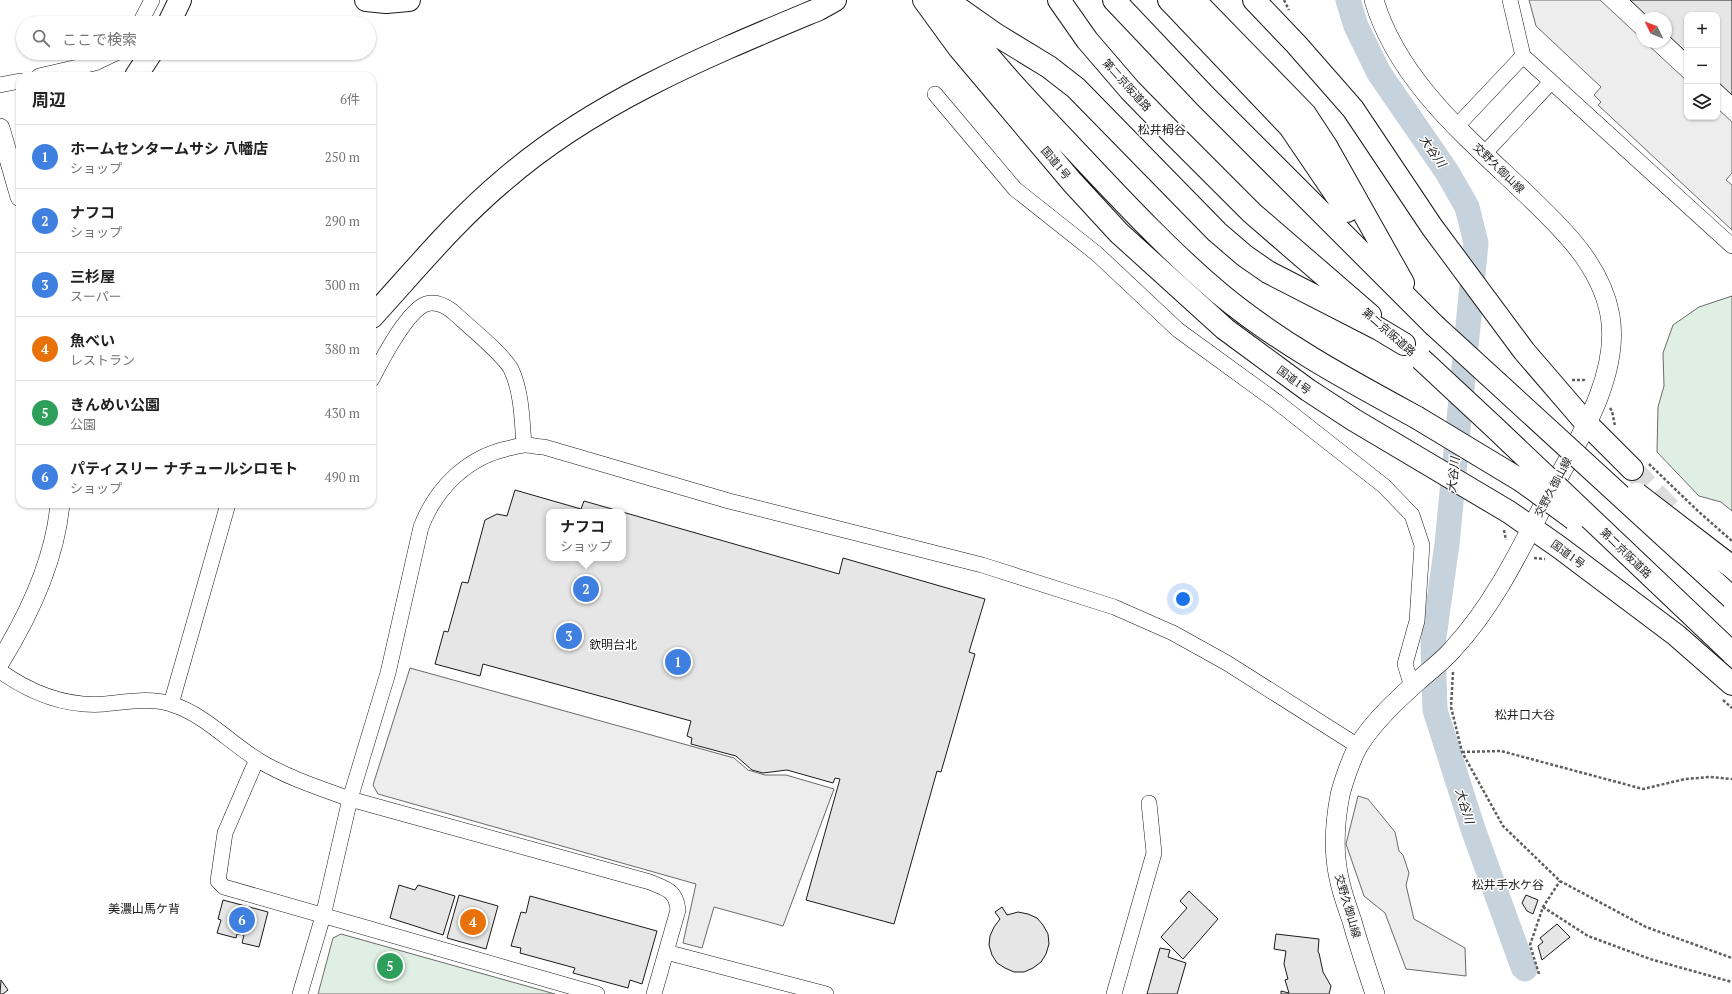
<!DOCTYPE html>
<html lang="ja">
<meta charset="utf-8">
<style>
:root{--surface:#fff;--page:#f6f6f6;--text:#222;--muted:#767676;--line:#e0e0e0;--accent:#c62828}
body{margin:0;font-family:"PT Serif","Noto Sans JP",serif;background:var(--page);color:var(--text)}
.controls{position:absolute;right:12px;top:12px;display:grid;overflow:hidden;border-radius:8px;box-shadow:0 1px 3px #0004}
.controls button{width:36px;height:36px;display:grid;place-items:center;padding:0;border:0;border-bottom:1px solid var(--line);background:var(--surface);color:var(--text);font:20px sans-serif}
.compass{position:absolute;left:1636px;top:12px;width:36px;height:36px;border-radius:50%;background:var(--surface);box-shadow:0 1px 3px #0004;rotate:313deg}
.you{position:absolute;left:1183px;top:599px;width:14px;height:14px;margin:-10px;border:3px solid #fff;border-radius:50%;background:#1a73e8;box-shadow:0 0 0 6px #1a73e833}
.badge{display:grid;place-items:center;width:26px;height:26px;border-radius:50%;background:var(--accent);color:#fff;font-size:13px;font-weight:700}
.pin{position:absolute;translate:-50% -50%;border:2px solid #fff;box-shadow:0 1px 4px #0006}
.popup{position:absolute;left:546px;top:509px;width:80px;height:52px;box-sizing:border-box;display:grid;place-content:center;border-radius:8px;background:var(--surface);filter:drop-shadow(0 1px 3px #0005);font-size:13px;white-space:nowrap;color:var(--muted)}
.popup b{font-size:15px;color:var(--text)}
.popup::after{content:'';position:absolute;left:50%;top:100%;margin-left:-8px;border:8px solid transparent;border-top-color:var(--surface)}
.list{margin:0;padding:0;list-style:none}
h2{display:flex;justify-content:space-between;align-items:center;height:52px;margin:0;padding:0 16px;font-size:17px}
h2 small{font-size:13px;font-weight:400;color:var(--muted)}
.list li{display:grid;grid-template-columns:26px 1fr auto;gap:12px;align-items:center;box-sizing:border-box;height:64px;padding:0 16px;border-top:1px solid var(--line)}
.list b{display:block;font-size:15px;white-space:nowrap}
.list p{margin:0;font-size:13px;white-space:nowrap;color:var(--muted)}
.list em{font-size:13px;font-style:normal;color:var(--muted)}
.icon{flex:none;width:22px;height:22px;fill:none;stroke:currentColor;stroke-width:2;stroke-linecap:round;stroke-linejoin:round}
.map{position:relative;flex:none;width:1732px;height:994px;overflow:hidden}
.search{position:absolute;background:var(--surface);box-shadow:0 1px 3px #0004;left:16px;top:16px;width:360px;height:44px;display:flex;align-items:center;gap:10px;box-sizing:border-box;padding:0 14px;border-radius:22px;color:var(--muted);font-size:15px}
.panel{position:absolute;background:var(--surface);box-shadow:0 1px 3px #0004;left:16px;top:72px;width:360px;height:436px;border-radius:12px}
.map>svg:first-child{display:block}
.green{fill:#e0efe3;stroke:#6a6a6a}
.parking{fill:#ededed;stroke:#6a6a6a}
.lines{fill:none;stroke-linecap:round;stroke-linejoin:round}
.river{stroke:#c6d2dc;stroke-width:25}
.building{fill:#e6e6e6;stroke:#1a1a1a;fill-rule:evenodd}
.highway-tunnel{stroke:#ddd;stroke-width:22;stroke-dasharray:22 11;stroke-linecap:butt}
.minor-casing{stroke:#1a1a1a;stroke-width:16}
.major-casing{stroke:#1a1a1a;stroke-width:20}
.highway-casing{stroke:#1a1a1a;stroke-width:24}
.path{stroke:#5f5f5f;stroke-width:2.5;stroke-dasharray:3 2;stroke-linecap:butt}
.minor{stroke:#fff;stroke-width:15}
.major{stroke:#fff;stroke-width:19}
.highway{stroke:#fff;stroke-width:22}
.highway-bridge-casing{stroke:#1a1a1a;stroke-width:24;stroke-linecap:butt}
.highway-bridge{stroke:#fff;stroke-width:22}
.labels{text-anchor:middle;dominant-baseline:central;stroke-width:3;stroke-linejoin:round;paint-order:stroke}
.street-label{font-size:11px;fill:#1a1a1a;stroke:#fff}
.neighbourhood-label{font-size:12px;fill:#1a1a1a;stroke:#fff}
.water-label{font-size:12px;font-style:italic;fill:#1a1a1a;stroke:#fff}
</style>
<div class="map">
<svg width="1732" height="994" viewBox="0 0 1732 994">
<rect width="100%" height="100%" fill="#fff"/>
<!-- green -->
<path class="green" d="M1732,296V511L1721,502L1699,496L1657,452L1658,407L1664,386L1663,353L1673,325L1699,307Z
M341,934L555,994H318L333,938Z"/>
<!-- parking -->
<path class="parking" d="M1529,0H1600L1642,39V42H1645L1687,81V117H1717V108L1732,122V173L1726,180L1732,185V230L1598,105L1601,102L1594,95L1601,87L1536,26Z
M410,668L734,758L748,770L765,775H786L834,789L783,926L714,907L702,948L683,943L696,884L378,794L373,785Z
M1358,796L1368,799L1395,832L1399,851L1403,855L1409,873L1406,885L1414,919L1465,948L1466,976L1406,969L1385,913L1364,896L1346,844Z"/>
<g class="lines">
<!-- river -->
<path class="river" d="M1348,0L1356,26L1379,73L1447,172L1467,207L1476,243L1447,544L1433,644L1435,710L1473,829L1523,967L1525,969"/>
</g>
<!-- building -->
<path class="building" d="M1630,0H1732V95L1717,81V15H1687V53L1666,33V18H1649Z
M515,490L581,509L584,501L839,574L843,558L985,599L969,652L975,654L941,772L937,771L894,924L806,900L840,779L835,778L833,783L787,770L763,773L752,770L736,756L691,744L692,738L687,736L691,721L483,664L480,676L435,664L444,631L448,632L462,582L468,583L485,520L497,514L507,516ZM549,512H623V558H549Z
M399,885L415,890L418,885L455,896L443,935L390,918Z
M1189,891L1218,919L1183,959L1161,937L1187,908L1180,901Z
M459,895L498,906L486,949L447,938Z
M1526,895L1538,900L1533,914L1527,911L1522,903Z
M530,896L657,931L642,984L630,980L628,988L573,973L575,968L520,953L521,948L511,946L521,912L526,913Z
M223,900L268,912L259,947L242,943L244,935L237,934L236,938L217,933L221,920L218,919Z
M1002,907L1007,915L1018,912L1028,914L1037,918L1043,925L1048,934L1049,944L1046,954L1041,962L1033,968L1024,972H1014L1005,968L997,963L992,955L989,945L990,936L994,927L1000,919L995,912Z
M1557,924L1570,937L1542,960L1538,946L1543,942L1540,938Z
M1276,934L1319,939L1318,952L1319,953L1323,972L1331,986L1329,994H1281V991L1289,993L1285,980L1288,979L1284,964L1286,951L1274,949Z
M1160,948L1170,950L1168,957L1186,963L1177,994H1147Z
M1,980L8,990L3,994H0Z"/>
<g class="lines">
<!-- highway-tunnel -->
<path class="highway-tunnel" d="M1632,469L1678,517"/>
<!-- minor casing -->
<g class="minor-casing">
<path id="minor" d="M1510,0L1523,56L1732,246
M140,23L152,0
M39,76L95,63L116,53
M0,85L20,81
M935,94L1015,189L1097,254L1178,330L1277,402L1384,486L1412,515L1422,545L1417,621L1405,664L1412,687
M1456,127L1523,56
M1484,154L1551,82
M372,379C381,361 407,311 426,304C436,301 444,305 452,311C466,324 503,354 511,369C522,392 522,421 524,445
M0,671C31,693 66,707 105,704C126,702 150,697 171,704C204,714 229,742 258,760C286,777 319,788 350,799L650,882C666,889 676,890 678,910L654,994
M171,704L228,504
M257,759L225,833L218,881L224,887L597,994
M666,952L826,994
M300,994L323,916L350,799L388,673L421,527C436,488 468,456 510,448C515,447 520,445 525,445C531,445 538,447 544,447L729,501L982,565L1114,607L1173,633L1227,663L1358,746
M1114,994L1154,853L1149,803"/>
</g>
<!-- major casing -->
<g class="major-casing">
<path id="major" d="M1374,0C1397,78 1463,134 1520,188C1557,224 1600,261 1610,315C1621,378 1574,447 1546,500C1519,552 1493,606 1453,649C1443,661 1430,670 1418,681C1397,700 1374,721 1359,745C1352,756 1343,783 1340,795C1336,816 1334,838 1336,859C1338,881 1345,901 1352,921C1359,946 1367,970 1375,994
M0,128L20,197
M0,662C29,615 55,559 60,504"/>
</g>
<!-- highway casing -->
<g class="highway-casing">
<path id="highway" d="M366,0L386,2L409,0
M924,0L959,48L1072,182L1119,233L1225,329L1308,390L1354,420L1509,512L1559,547L1676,635L1732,684
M946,0C981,52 1026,99 1070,145C1118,196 1166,248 1219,293C1279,343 1348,380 1416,417
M1059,0L1087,40L1130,90L1170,131L1252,213L1370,315
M1114,0L1205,96L1434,325
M1169,0L1290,127L1347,211
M1194,0L1305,114L1326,146L1403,283
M1254,0L1296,44L1353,109L1432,227L1524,351L1586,423L1632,469
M958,8L995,34L1049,67L1076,88L1217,232L1245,256L1268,272L1379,329L1404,344
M169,23L180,0
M136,76L151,53
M372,317C415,270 455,221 504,180C595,101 709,55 819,9L835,0"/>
</g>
<!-- path -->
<path class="path" d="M1284,0L1289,10
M1572,380H1584L1586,382
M1610,408L1612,411L1615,426
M1649,464L1699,512L1732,541
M1504,530L1506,540
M1534,558L1545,559
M1453,672L1451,707L1462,752L1503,826L1560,881L1646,927L1732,958
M1723,700L1732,708
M1462,752L1501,751L1643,789L1685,779L1710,777L1732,779
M1543,907L1588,936L1650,959L1732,982
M1539,974L1530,945L1543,907L1560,881"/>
<!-- minor -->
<use href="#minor" class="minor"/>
<!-- major -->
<use href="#major" class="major"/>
<!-- highway -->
<use href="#highway" class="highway"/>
<!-- highway-bridge casing -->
<g class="highway-bridge-casing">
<path id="highway-bridge" d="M1434,325L1732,598
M1421,359L1493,426L1732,653
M1416,417L1522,481L1574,519
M1637,494L1732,567"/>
</g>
<!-- highway-bridge -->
<use href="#highway-bridge" class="highway-bridge"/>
</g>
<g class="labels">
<!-- street labels -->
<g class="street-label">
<text transform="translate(1127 85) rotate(48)">第二京阪道路</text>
<text transform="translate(1056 163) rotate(50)">国道1号</text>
<text transform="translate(1499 168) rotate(44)">交野久御山線</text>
<text transform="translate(1389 332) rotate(41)">第二京阪道路</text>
<text transform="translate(1294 380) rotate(36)">国道1号</text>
<text transform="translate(1553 487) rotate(-62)">交野久御山線</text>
<text transform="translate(1626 553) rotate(44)">第二京阪道路</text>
<text transform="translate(1568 554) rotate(36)">国道1号</text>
<text transform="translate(1348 906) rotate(74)">交野久御山線</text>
</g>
<!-- neighbourhood labels -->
<g class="neighbourhood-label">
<text x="1162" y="129">松井栂谷</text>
<text x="613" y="644">欽明台北</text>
<text x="1525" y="714">松井口大谷</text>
<text x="1508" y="884">松井手水ケ谷</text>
<text x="144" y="908">美濃山馬ケ背</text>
</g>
<!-- water labels -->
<g class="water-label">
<text transform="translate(1433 151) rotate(55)">大谷川</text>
<text transform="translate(1453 475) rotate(-84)">大谷川</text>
<text transform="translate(1465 806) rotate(73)">大谷川</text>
</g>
</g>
</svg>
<div class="controls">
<button>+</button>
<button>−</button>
<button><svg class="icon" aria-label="layers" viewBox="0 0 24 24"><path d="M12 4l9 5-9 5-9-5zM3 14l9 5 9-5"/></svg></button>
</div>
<svg class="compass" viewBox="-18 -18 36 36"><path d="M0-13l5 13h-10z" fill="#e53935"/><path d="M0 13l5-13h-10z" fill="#767676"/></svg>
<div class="you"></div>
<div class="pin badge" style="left:678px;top:662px;background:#3f7fe0">1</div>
<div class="pin badge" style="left:586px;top:589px;background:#3f7fe0">2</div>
<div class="popup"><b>ナフコ</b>ショップ</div>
<div class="pin badge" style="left:569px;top:636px;background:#3f7fe0">3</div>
<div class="pin badge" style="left:473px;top:922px;background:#e8710a">4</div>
<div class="pin badge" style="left:390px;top:966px;background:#2e9e5b">5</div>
<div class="pin badge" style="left:242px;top:920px;background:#3f7fe0">6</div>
<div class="search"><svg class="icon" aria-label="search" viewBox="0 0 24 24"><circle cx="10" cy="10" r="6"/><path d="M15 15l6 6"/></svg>ここで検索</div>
<section class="panel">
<h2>周辺<small>6件</small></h2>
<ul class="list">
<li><span class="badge" style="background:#3f7fe0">1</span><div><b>ホームセンタームサシ 八幡店</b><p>ショップ</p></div><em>250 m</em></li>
<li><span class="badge" style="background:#3f7fe0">2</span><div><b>ナフコ</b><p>ショップ</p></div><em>290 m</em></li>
<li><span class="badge" style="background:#3f7fe0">3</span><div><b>三杉屋</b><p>スーパー</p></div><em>300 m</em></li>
<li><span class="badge" style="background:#e8710a">4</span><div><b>魚べい</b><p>レストラン</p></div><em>380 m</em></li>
<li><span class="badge" style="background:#2e9e5b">5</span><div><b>きんめい公園</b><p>公園</p></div><em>430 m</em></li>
<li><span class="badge" style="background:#3f7fe0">6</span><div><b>パティスリー ナチュールシロモト</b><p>ショップ</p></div><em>490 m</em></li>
</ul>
</section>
</div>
